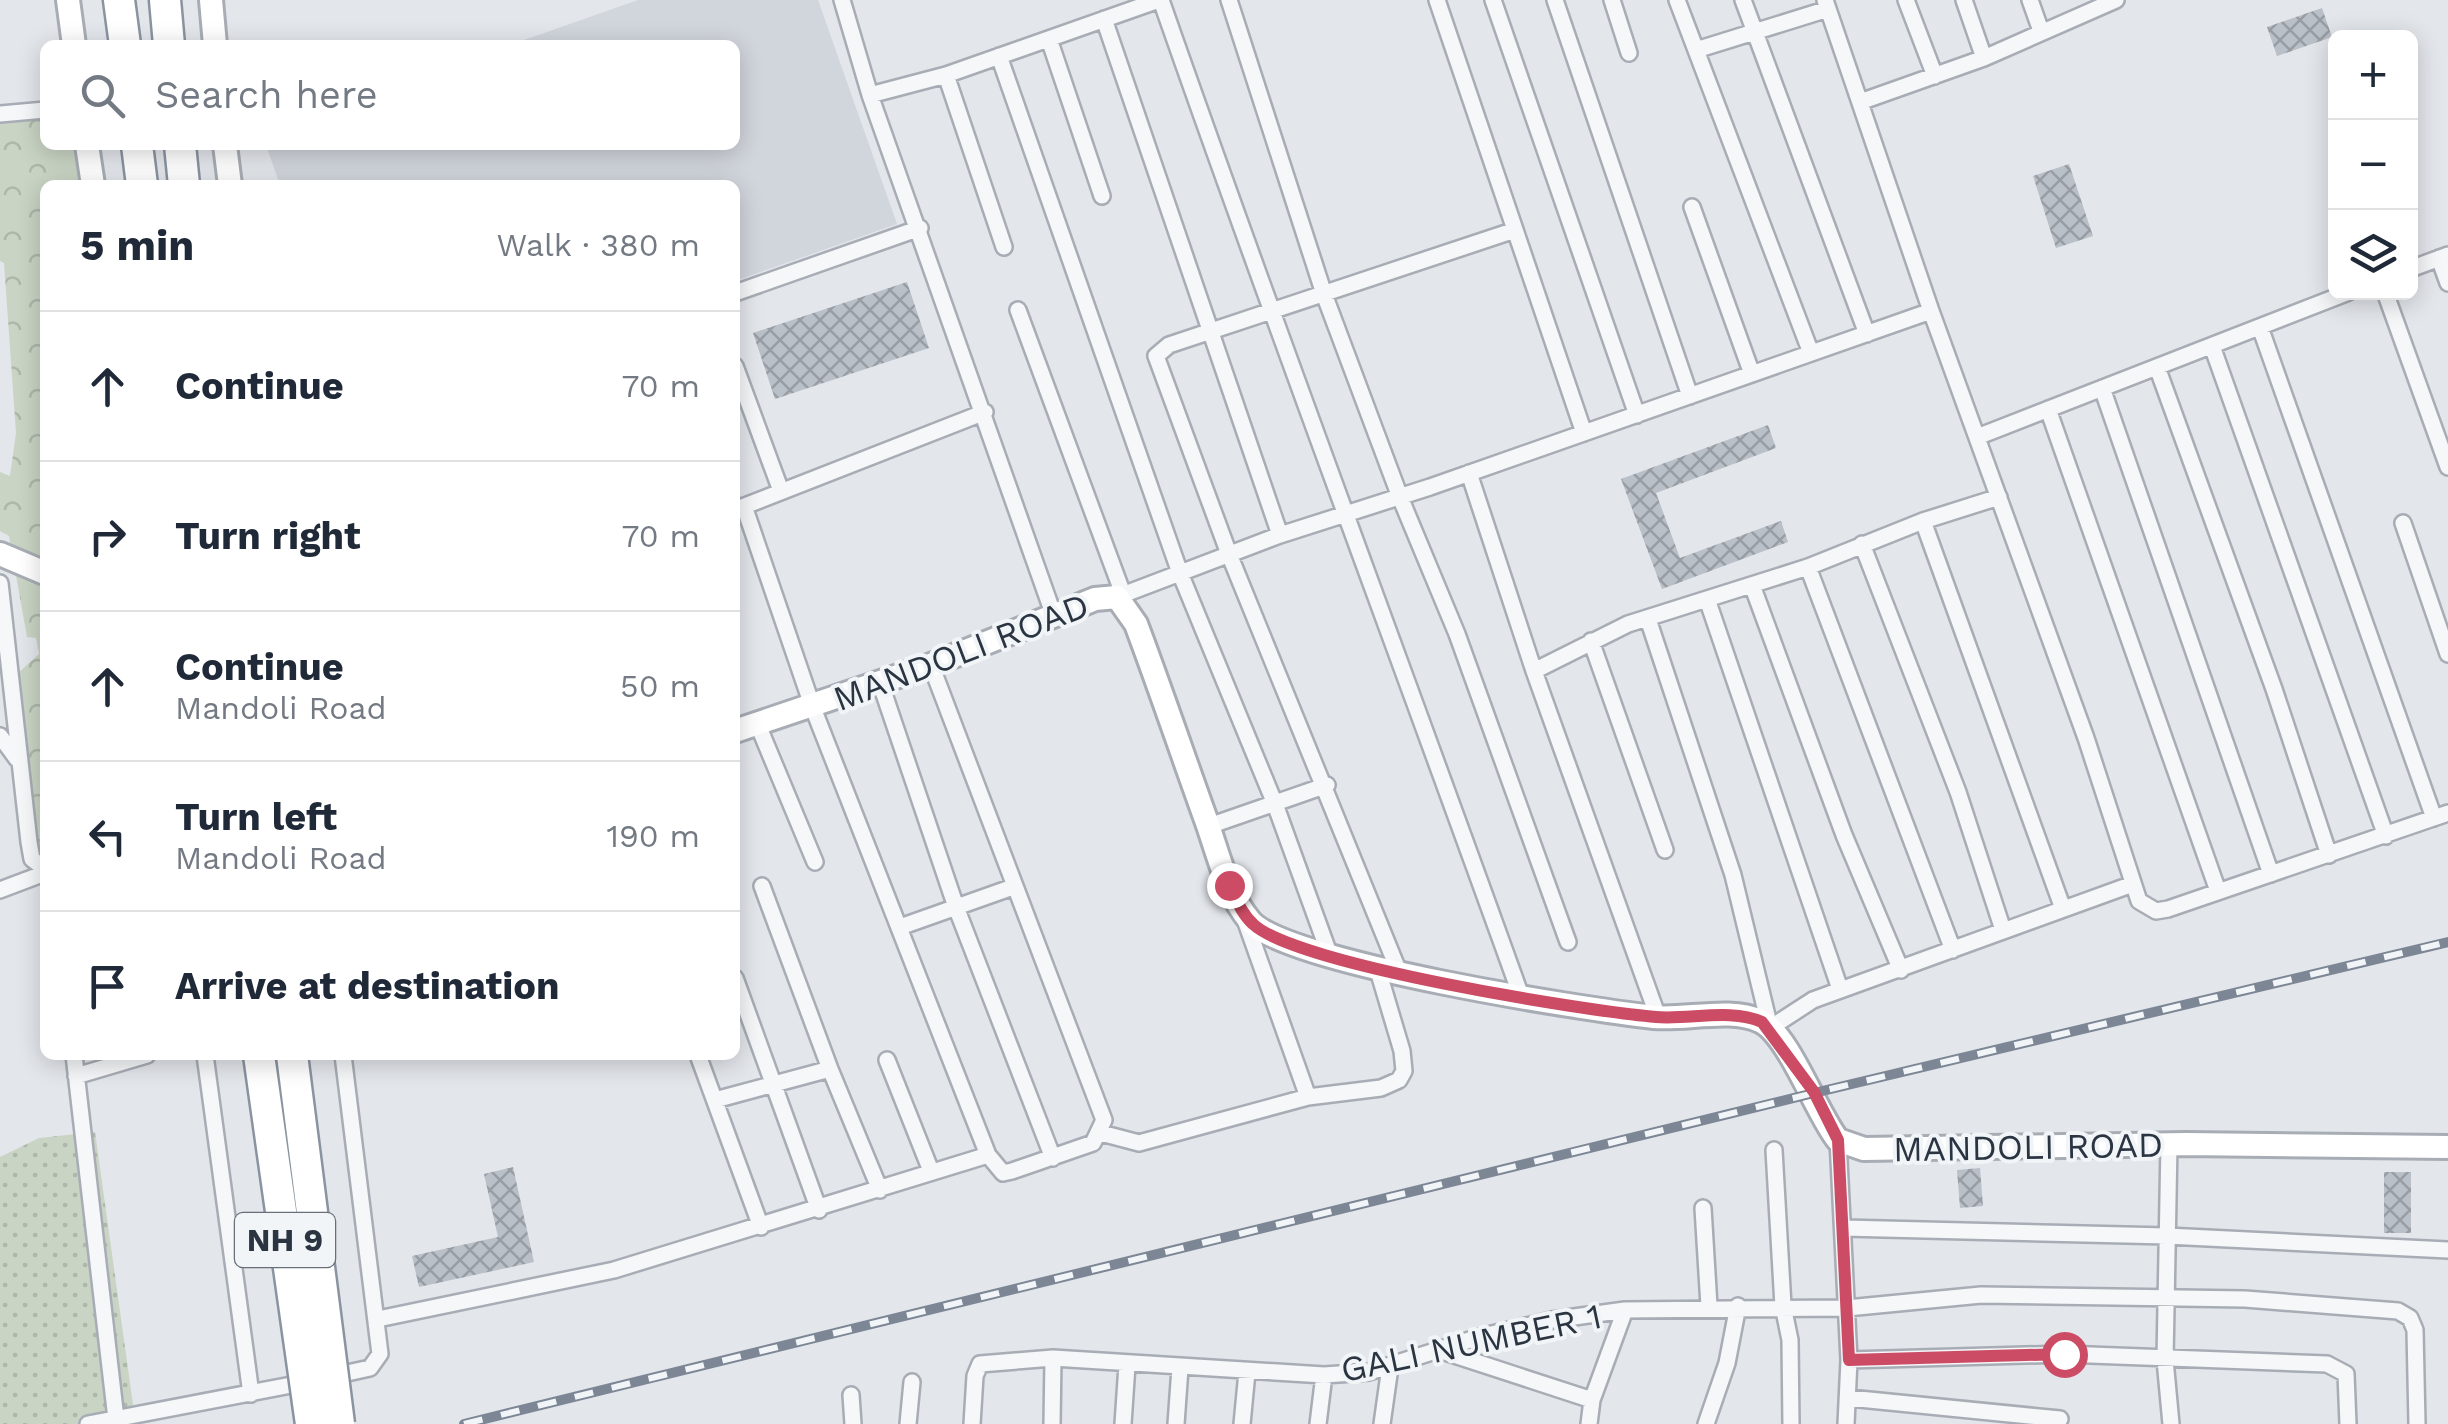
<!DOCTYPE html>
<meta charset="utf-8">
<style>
:root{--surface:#fff;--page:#f2f2f3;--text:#1f2937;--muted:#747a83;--line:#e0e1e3}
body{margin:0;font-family:"Work Sans",sans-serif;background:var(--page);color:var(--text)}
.controls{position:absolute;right:30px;top:30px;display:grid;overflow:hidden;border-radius:15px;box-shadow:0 5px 25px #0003}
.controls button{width:90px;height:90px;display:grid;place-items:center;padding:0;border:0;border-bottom:2px solid var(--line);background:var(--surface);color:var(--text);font:50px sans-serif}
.stop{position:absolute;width:30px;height:30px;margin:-22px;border:8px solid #cc4c65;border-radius:50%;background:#fff}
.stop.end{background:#cc4c65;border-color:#fff;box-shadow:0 2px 10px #0008}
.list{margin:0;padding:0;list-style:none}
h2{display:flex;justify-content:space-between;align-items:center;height:130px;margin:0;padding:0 40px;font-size:42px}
h2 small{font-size:32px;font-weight:400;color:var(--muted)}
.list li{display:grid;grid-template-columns:65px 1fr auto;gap:30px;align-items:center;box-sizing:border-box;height:150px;padding:0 40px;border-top:2px solid var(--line)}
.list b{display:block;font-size:38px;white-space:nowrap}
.list p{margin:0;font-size:32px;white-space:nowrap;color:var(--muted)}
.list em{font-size:32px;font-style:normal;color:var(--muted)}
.icon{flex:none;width:55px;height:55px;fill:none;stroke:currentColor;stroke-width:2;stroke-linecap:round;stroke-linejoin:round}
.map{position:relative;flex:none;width:2448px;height:1424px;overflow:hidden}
.search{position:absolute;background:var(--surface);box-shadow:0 5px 25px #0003;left:40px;top:40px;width:700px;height:110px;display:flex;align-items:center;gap:25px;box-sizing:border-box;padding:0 35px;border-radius:15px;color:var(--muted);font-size:38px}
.panel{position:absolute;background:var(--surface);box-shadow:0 5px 25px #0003;left:40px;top:180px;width:700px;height:880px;border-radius:15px}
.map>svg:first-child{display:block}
.built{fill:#d1d5dc}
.grass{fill:url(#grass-dots)}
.park{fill:url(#park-crowns)}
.building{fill:url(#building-cross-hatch)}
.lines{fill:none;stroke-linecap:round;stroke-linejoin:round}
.street-casing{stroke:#a8adb5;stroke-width:20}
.secondary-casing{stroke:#a8adb5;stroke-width:28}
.highway-casing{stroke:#8a94a1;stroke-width:35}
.street{stroke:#f5f7f9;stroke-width:15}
.secondary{stroke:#fff;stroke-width:22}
.highway{stroke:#fff;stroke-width:30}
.rail-casing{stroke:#7c8694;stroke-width:10}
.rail{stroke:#f2f5f8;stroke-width:6;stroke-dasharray:19;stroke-linecap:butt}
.highway-bridge-casing{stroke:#8a94a1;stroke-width:35;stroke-linecap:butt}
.highway-bridge{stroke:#fff;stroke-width:30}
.route{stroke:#cc4c65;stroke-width:12}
.labels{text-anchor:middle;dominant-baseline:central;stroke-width:8;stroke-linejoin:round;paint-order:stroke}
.shield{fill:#f2f5f8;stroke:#676f79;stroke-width:2.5}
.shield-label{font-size:32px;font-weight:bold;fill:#2b3542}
.street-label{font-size:35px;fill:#2b3542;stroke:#f2f5f8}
</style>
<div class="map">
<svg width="2448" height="1424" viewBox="0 0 2448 1424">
<defs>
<pattern id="grass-dots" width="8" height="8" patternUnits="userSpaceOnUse" patternTransform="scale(2.5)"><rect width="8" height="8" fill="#c9d4c4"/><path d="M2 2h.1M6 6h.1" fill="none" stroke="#adb7aa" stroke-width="1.8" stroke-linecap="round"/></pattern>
<pattern id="park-crowns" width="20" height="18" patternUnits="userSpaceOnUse" patternTransform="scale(2.5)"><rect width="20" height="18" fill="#c9d4c4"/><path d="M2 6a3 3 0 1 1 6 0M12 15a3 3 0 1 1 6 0" fill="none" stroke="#adb7aa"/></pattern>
<pattern id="building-cross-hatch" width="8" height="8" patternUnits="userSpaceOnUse" patternTransform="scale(2.5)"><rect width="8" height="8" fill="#bac0c7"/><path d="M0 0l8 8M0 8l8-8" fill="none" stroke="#979da3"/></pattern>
</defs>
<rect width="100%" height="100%" fill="#e3e6eb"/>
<!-- built -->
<path class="built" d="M638,0H818L897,224L735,281V185H280L266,145H735V45H510Z"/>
<!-- grass -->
<path class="grass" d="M95,1132L135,1419L110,1424H0V1157L39,1138Z"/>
<!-- park -->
<path class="park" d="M45,117V145H75L79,185H45V861L36,853L17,674L39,654L36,638L27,637L9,536L0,531V472L10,476L16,433L4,263L0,261V122Z"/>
<!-- building -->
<path class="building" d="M2322,8L2332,37L2277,56L2267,27Z
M2069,164L2093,236L2056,248L2033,176Z
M907,282L929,348L775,399L753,333Z
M1768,425L1776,448L1656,493L1680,558L1781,521L1788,542L1662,589L1621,479Z
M513,1167L534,1262L419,1287L412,1256L498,1237L484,1174Z
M1980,1168L1983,1206L1960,1208L1957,1170Z
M2384,1172H2411V1233H2384Z"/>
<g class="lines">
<!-- street casing -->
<g class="street-casing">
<path id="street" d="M842,0L870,95L1054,616
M1161,0C1277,333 1402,664 1521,996
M1229,0L1324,294L1400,497L1457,634L1568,942
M1437,0L1584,433
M1493,0L1637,415
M1555,0L1690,396
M1612,0L1629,53
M1677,0L1811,353
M1743,0L1867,334
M1825,0L1931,311L2086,738L2139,901L2156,911L2168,909L2448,813
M1906,0L1935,76
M1964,0L1984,58
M2030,0L2041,31
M1104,19L1280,535
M1049,39L1102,196
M1696,50L1828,9
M999,56L1180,573L1275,804L1330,956
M946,75L1004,247
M870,95L946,75L1159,0
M1860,102L1984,58L2116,0
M0,114L45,110
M1692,207L1752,374
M2439,258L2448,283
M2410,269L2448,255
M2385,292L2448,467
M735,293L920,228
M1018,310L1123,594
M2260,327L2434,818
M2212,346L2386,836
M735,366L781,491
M2157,367L2274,689L2329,855
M2102,388L2271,874
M2048,409L2218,891
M1977,437L2349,292
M1469,473L1534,671L1658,1017
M737,509L985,412
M1923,521L2062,906
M2403,523L2448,654
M1862,544L1958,792L2003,930
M1808,567L1953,950
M0,583L29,842L32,859L45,869
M1752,585L1844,835L1901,970
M1117,597L1280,535L1430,487L1931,311
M1707,599L1840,989
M1648,619L1733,875L1770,1028L1813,1000L2130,885
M1591,641L1665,850
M931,665L1104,1120L1093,1143L1012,1171L1003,1173L988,1155
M1534,671L1628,624L1808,567L1923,521L1999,497
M880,682L956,907L1053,1158
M758,725L815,862
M0,736L17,759
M1209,826L1327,785
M762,886L830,1069L880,1190
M0,890L45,873
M1244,917L1308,1097
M900,927L1013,887
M1399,972L1229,554L1156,356L1169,345L1515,230
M735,978L819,1210
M74,1055L116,1419
M205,1055L251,1394
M698,1055L761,1227
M887,1060L931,1171
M76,1076L147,1055
M715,1100L830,1069
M1101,1133L1139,1143L1308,1097L1381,1088L1399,1080L1404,1071L1402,1051L1377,967
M1838,1140L1849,1360L1846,1424
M2169,1144L2165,1360L2171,1424
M1774,1150L1783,1306L1790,1340L1791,1424
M1703,1208L1709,1306
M1844,1228L2167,1236L2448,1250
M378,1319L614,1270L988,1155L813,708L744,506
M1442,1351L1592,1400
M1849,1360L2064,1354L2327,1364L2346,1374L2348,1424
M329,1377L370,1368L380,1354L343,1055
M851,1395L853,1424
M1849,1398L2060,1419
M88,1424L307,1382
M908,1424L912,1382
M972,1424L975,1376L980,1364L1053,1358L1324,1375L1369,1372L1479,1337L1552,1320L1625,1310L1847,1308L1981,1295L2245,1299L2398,1311L2410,1318L2415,1330L2417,1424
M1052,1424L1053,1358
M1123,1424L1127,1365
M1176,1424L1180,1368
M1242,1424L1247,1372
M1318,1424L1324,1375
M1382,1424L1390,1367
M1589,1424L1592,1400L1625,1310
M1706,1424L1727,1363L1738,1306"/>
</g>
<!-- secondary casing -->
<g class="secondary-casing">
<path id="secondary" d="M68,0L74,45
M211,0L215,45
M87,145L93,185
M225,145L230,185
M0,554L45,573
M735,731L931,665L1095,599L1117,597L1136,624C1160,688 1182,753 1205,817C1218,852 1226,893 1250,921C1286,963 1588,1010 1654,1017C1686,1020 1731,1007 1760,1021C1789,1034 1817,1115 1838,1140L1864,1149L2186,1144L2448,1147"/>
</g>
<!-- highway casing -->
<g class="highway-casing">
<path id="highway" d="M119,0L125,45
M165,0L169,45
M137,145L142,185
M180,145L184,185"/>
</g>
<!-- street -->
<use href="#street" class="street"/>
<!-- secondary -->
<use href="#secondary" class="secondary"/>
<!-- highway -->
<use href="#highway" class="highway"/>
<!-- rail casing -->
<g class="rail-casing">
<path id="rail" d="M464,1424L1814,1093L2448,942"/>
</g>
<!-- rail -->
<use href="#rail" class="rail"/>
<!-- highway-bridge casing -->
<g class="highway-bridge-casing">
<path id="highway-bridge" d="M259,1055L311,1424
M292,1055L339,1424"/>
</g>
<!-- highway-bridge -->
<use href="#highway-bridge" class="highway-bridge"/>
</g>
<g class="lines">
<!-- route -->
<path class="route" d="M1229,885C1236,899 1242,914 1253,924C1296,965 1586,1011 1656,1017C1689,1020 1731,1008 1762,1022L1814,1092L1838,1140L1849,1360L2064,1354"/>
</g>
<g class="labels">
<!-- shield labels -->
<rect class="shield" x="235" y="1213" width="100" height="54" rx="8"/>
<g class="shield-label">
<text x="285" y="1240">NH 9</text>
</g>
<!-- street labels -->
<g class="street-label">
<text transform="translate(961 652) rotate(-21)">MANDOLI ROAD</text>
<text transform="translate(2028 1147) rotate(-1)">MANDOLI ROAD</text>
<text transform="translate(1471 1343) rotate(-12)">GALI NUMBER 1</text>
</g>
</g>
</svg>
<div class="controls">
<button>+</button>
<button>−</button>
<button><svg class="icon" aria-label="layers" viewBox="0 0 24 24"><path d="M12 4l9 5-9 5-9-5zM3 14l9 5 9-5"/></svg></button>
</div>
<div class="stop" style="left:2064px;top:1354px"></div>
<div class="stop end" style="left:1229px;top:885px"></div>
<div class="search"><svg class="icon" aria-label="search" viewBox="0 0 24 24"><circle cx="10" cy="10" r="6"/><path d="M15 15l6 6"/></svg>Search here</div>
<section class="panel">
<h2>5 min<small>Walk · 380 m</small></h2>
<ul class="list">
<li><svg class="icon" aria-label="ahead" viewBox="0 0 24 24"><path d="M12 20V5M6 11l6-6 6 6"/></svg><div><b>Continue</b></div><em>70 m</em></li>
<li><svg class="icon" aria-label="right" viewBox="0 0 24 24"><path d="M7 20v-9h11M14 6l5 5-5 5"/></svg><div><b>Turn right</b></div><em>70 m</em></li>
<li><svg class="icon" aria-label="ahead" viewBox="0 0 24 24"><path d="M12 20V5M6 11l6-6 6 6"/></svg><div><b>Continue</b><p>Mandoli Road</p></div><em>50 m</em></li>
<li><svg class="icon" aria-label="left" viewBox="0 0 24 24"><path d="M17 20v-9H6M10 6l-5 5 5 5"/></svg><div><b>Turn left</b><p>Mandoli Road</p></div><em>190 m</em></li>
<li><svg class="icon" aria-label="arrive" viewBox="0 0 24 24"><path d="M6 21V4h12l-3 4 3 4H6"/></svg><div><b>Arrive at destination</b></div></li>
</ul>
</section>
</div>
